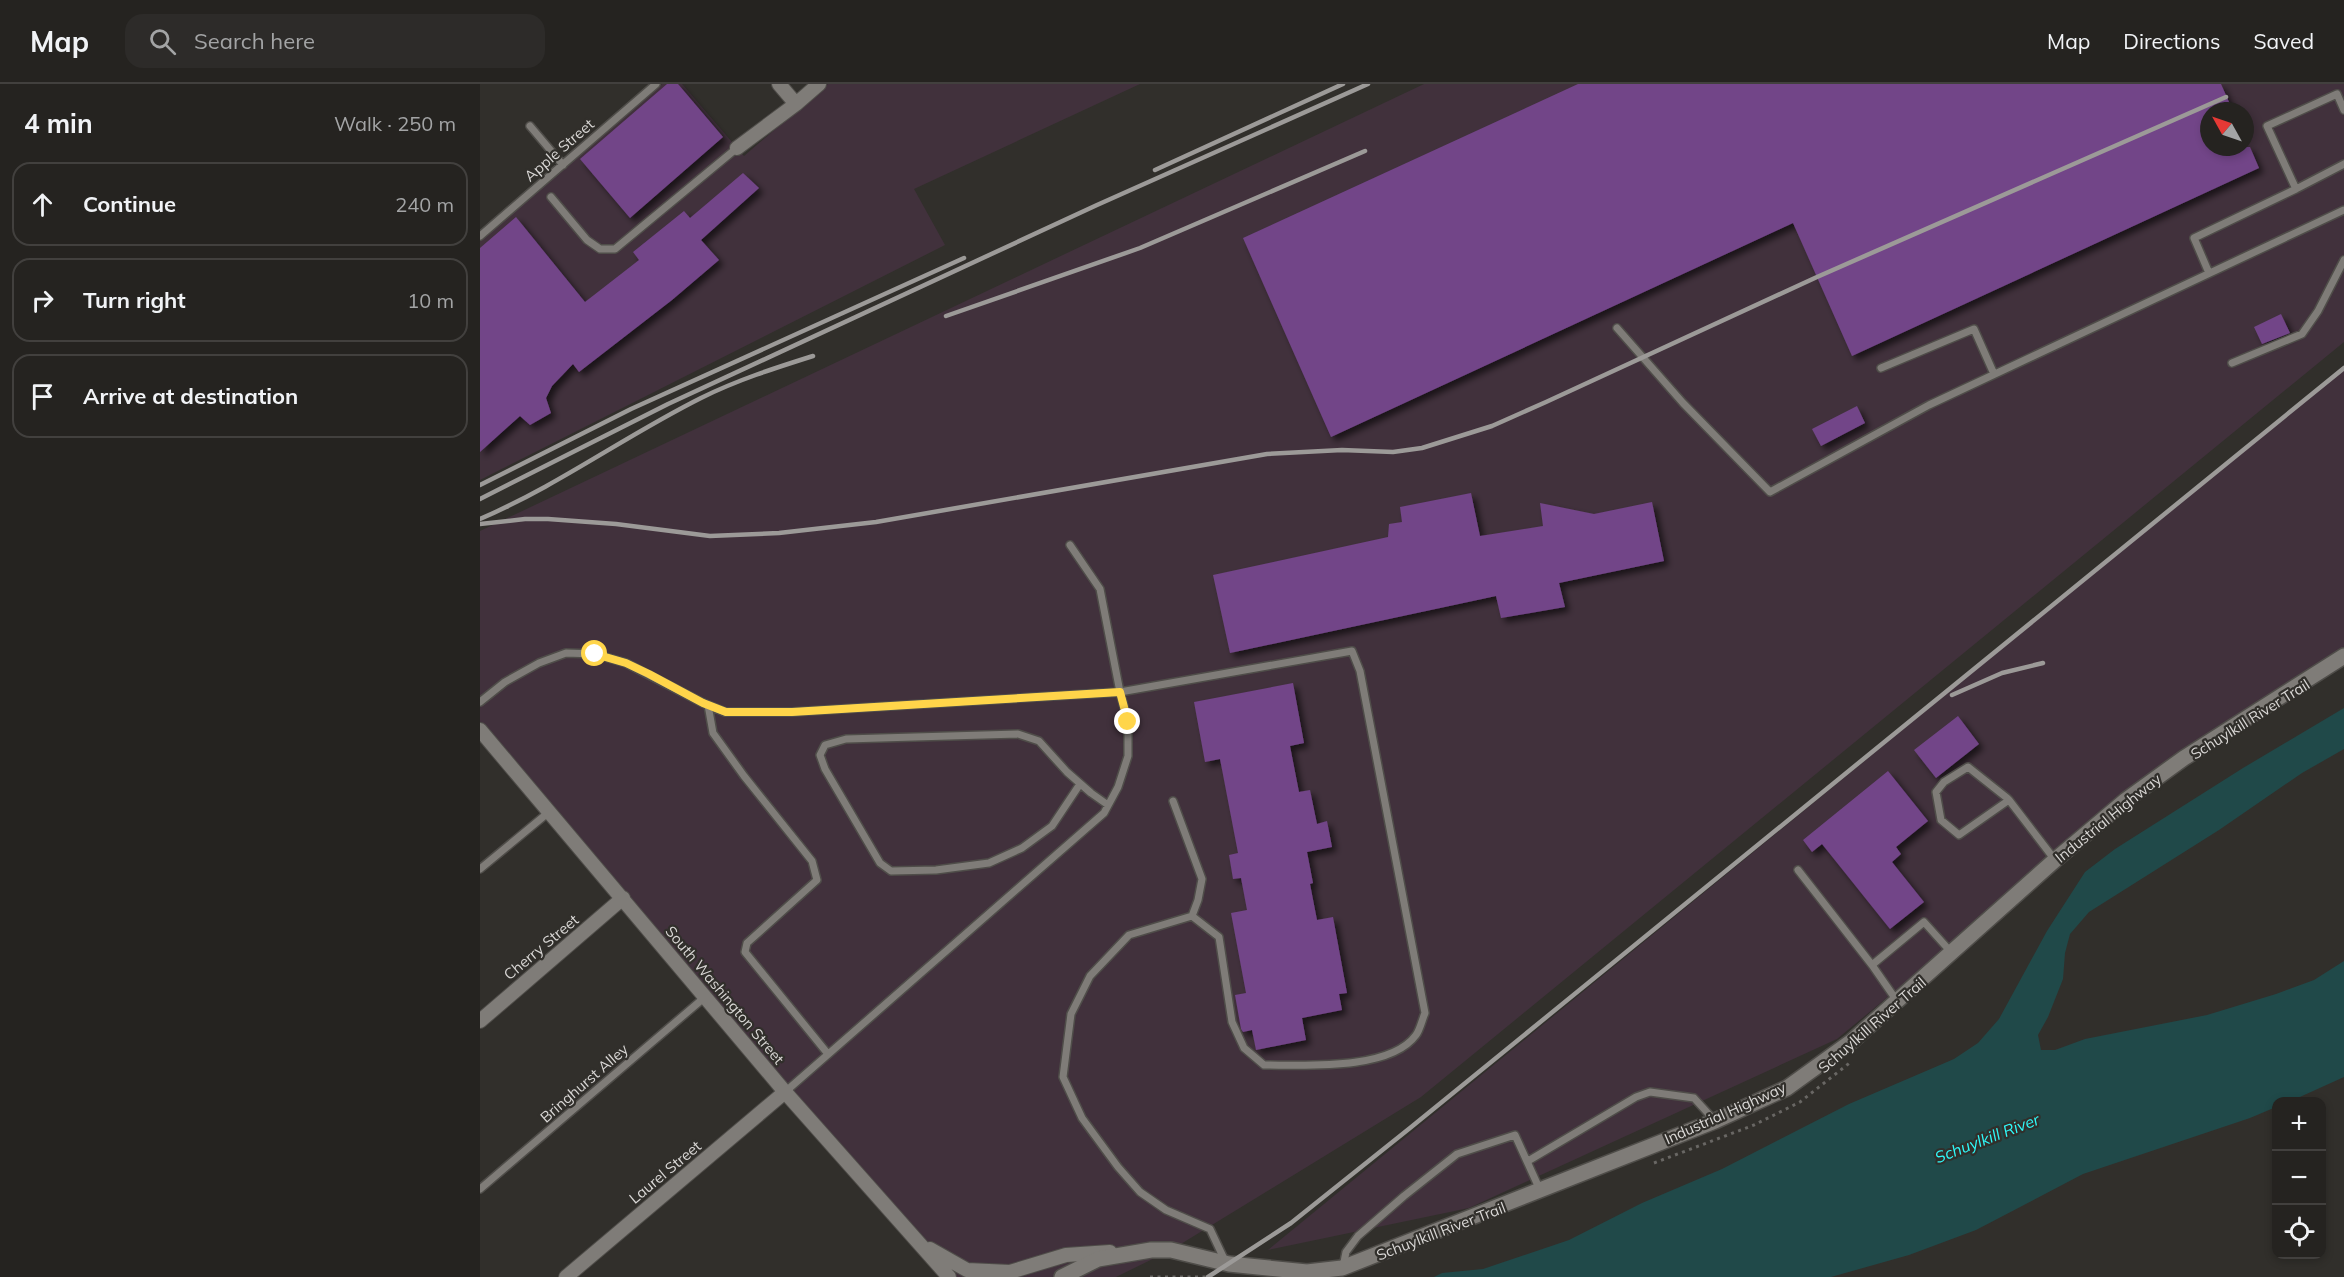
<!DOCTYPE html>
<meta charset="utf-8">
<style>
:root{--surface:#252320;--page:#2d2b29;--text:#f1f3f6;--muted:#a3a4a5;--line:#42403e}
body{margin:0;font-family:Mulish,sans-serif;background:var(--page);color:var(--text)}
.controls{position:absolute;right:18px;bottom:18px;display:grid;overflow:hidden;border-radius:12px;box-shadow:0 3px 9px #0003}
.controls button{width:54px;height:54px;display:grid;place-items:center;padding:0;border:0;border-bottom:2px solid var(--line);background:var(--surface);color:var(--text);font:30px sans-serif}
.compass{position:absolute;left:1720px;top:18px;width:54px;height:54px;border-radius:50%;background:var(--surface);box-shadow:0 3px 9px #0003;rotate:310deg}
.stop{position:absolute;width:18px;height:18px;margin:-14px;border:4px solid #ffd54a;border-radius:50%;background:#fff}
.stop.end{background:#ffd54a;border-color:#fff;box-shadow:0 2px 6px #0008}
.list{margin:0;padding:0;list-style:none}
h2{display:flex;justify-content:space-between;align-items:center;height:78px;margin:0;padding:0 24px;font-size:26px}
h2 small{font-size:20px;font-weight:400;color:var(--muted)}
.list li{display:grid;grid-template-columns:39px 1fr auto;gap:18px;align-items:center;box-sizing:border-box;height:84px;margin:0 12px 12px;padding:0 12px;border:2px solid var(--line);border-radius:18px}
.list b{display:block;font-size:22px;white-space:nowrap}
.list em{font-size:20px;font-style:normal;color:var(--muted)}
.icon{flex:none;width:33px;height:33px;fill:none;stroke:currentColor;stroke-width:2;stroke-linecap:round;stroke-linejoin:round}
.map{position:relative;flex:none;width:1864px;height:1193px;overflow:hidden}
header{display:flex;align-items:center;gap:36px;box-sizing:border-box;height:84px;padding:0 30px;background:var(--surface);border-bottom:2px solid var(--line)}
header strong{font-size:28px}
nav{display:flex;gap:33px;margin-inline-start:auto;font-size:21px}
.search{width:420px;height:54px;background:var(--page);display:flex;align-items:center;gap:15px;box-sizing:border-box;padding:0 21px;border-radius:18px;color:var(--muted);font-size:22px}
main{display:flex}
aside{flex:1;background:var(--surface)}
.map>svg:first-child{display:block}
.industrial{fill:#41313c;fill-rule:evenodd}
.water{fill:#204949}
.building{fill:#724588;filter:url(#shadow)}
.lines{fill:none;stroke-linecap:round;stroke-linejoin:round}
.service-casing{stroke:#4f4d49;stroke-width:10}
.minor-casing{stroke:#4f4d49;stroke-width:16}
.tertiary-casing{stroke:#4f4d49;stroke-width:18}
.path{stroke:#696764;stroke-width:3;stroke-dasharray:3 4.5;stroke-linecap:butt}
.service{stroke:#7f7c78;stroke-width:7}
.minor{stroke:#7f7c78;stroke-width:14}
.tertiary{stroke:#7f7c78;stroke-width:15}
.rail{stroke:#9c9a98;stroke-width:4.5}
.route{stroke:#ffd54a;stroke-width:8}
.labels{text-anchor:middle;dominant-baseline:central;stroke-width:4.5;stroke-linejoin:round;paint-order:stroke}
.street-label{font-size:15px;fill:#d9d7d5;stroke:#312f2b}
.water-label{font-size:16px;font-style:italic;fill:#2ff9f9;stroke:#312f2b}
</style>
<header>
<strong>Map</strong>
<div class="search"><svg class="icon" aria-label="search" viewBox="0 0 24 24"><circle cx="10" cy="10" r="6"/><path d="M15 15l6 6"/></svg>Search here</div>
<nav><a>Map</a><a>Directions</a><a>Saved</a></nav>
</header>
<main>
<aside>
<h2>4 min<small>Walk · 250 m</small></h2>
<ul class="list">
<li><svg class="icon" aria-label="ahead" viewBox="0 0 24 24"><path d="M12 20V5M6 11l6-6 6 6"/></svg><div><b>Continue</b></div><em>240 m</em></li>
<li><svg class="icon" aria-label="right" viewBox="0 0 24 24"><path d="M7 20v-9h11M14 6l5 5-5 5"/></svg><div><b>Turn right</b></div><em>10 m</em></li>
<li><svg class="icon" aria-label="arrive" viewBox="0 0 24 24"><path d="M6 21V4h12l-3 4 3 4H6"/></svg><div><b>Arrive at destination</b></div></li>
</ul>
</aside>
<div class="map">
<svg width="1864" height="1193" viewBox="0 0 1864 1193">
<defs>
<filter id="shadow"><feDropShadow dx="4.5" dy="4.5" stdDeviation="3" flood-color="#0009"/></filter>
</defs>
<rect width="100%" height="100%" fill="#312f2b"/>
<!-- industrial -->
<path class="industrial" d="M182,0H202L264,72L348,0H660L434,105L465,161L0,396V156Z
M944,0H1864V258L941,1013L691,1166L636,1193H468L0,650V447ZM1729,27H1765V63H1729Z
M1864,284V572L1646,716L1357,955L989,1124L788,1166Z"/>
<!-- water -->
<path class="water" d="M1864,624V665L1822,689L1739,746L1609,828L1590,850L1585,869L1583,895L1568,933L1558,951L1561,966H1575L1605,955L1727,931L1796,910L1834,896L1864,877V993L1811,1017L1796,1018V1023L1770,1034L1603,1090L1496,1146L1429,1171L1351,1193H954L962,1189L1003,1185L1089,1156L1162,1119L1242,1085L1369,1020L1474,975L1498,959L1519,935L1567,847L1605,788L1635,765L1763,684Z"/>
<!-- building -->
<path class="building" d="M187,0H198L243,53L150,134L100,75Z
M1098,0H1741L1753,27H1729V63H1770L1779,84L1372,272L1313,139L851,353L763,154Z
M263,89L279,104L221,156L239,176L192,216L99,288L93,280L72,302L66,314L71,329L50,341L40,332L0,368V164L36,133L105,218L159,176L153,168L204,127L210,134Z
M1801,230L1810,249L1782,260L1774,243Z
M1377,322L1385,339L1341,362L1332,345Z
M991,409L1000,452L1063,442L1060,419L1114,430L1172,418L1184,477L1079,499L1085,523L1021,534L1016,512L750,569L733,491L908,453L909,440L922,438L920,423Z
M813,599L824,659L810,662L819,708L830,706L837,740L847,737L852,763L827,768L833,799L830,800L837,836L853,833L867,909L859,910L862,926L822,934L826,956L776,966L772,946L763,948L761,945L755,911L766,909L751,829L767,826L761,794L753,795L749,771L758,769L740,675L725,678L714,618Z
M1478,632L1499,660L1456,694L1434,666Z
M1408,687L1448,737L1416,763L1421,770L1412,778L1444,818L1410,845L1342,760L1332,768L1323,756Z"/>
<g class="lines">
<!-- service casing -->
<g class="service-casing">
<path id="service" d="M1864,26L1857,10L1787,42L1816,105L1864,80
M50,42L83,81
M71,113L107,156L120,165H135L257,64
M0,152L176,0
M1729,189L1714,154L1816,105
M1137,244L1203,319L1290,408L1449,321L1864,126
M1752,279L1822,250L1838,227L1864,176
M1401,284L1494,245L1514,290
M0,618L25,598L59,579L86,569L115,570L146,579L223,619L245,628H312L640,608L872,567L880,587L945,929C942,936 940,946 936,951C910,987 823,981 784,981L764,964L752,938L739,853L712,832
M228,621L233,649L264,692L332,777L337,796L267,859L265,868L348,970
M600,700L572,742L542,764L509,779L456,786L411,787L400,779L345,685L340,671L345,661L366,655L538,650L559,657L587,688L611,709L628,721
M1529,716L1479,751L1461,736L1456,708L1464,698L1488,683L1527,714L1529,716L1575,776
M693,717L722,795L718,816L712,832
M0,785L69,728
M1318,786L1392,881
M712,832L649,851L610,892L591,930L583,993L602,1034L638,1083L660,1108L686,1126L730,1145L746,1179
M1417,917L1392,881L1444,838L1471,868
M305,1008L624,729L638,703L648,672V638L640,608L620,505L590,461
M1048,1077L1156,1013L1170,1008L1214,1014L1235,1037
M0,1105L225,913
M863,1183L866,1168L878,1152L924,1112L977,1070L1035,1051L1060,1106"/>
</g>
<!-- minor casing -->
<g class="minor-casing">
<path id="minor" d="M299,0L316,20
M257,64L316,20L339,0
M0,646L305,1008L469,1193
M0,937L143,814
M450,1165L487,1186L530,1188L586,1171L630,1168
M86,1193L305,1008"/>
</g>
<!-- tertiary casing -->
<g class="tertiary-casing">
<path id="tertiary" d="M582,1193L618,1175L671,1166H691L749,1180L827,1188L862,1184L1235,1037L1307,1004L1372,957L1575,776L1646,716L1704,674L1864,572"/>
</g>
<!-- path -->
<path class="path" d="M1174,1079L1274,1041L1320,1018L1372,977
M670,1193H731"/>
<!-- service -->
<use href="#service" class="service"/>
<!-- minor -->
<use href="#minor" class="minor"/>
<!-- tertiary -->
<use href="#tertiary" class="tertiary"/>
<!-- rail -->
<path class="rail" d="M675,86L863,0
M466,232L660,164L885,67
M0,401L151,325L484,174
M0,415L188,320L617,121L888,0
M0,435C79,401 145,352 221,314C257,296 295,284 333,272
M0,440L45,435H68L136,440L230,452L299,449L396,438L787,370L862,366L913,368L942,364L1012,342L1066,318L1337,193L1746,13
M1472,611L1522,589L1563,579
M728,1193L811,1139L930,1044L1864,284"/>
</g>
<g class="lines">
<!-- route -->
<path class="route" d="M115,570L146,579L169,590L223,619L246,628H312L640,608L648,638"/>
</g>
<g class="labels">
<!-- street labels -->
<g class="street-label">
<text transform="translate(79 66) rotate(-41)">Apple Street</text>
<text transform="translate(1770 635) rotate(-32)">Schuylkill River Trail</text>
<text transform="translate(1628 734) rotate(-39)">Industrial Highway</text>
<text transform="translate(61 863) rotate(-40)">Cherry Street</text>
<text transform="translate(245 911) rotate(50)">South Washington Street</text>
<text transform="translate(1392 941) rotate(-41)">Schuylkill River Trail</text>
<text transform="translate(104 999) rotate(-41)">Bringhurst Alley</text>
<text transform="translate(1245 1029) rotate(-24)">Industrial Highway</text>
<text transform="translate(185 1088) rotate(-40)">Laurel Street</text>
<text transform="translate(961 1147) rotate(-21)">Schuylkill River Trail</text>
</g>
<!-- water labels -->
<g class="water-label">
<text transform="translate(1507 1054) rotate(-21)">Schuylkill River</text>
</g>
</g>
</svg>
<div class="controls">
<button>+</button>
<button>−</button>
<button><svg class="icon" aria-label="locate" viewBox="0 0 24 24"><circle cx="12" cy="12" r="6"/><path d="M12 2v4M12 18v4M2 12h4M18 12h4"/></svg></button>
</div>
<svg class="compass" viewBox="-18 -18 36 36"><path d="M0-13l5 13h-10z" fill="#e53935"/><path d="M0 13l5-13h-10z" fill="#a3a4a5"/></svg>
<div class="stop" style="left:115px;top:570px"></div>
<div class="stop end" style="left:648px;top:638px"></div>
</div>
</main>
